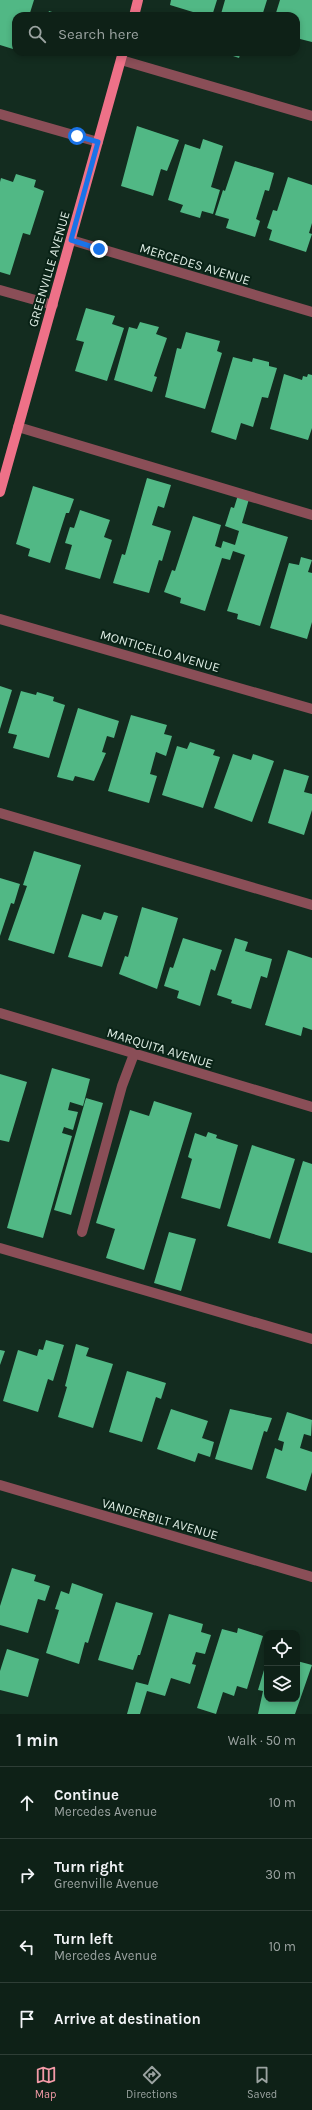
<!DOCTYPE html>
<meta charset="utf-8">
<style>
:root{--surface:#0e2117;--page:#1c2e24;--text:#f1f3f6;--muted:#9ba3a1;--line:#2e3e36;--accent:#f39aa7}
body{margin:0;font-family:Karla,sans-serif;background:var(--page);color:var(--text)}
.controls{position:absolute;right:12px;bottom:12px;display:grid;overflow:hidden;border-radius:8px;box-shadow:0 2px 6px #0003}
.controls button{width:36px;height:36px;display:grid;place-items:center;padding:0;border:0;border-bottom:1px solid var(--line);background:var(--surface);color:var(--text);font:20px sans-serif}
.stop{position:absolute;width:12px;height:12px;margin:-9px;border:3px solid #1a73e8;border-radius:50%;background:#fff}
.stop.end{background:#1a73e8;border-color:#fff;box-shadow:0 1px 4px #0008}
.list{margin:0;padding:0;list-style:none}
h2{display:flex;justify-content:space-between;align-items:center;height:52px;margin:0;padding:0 16px;font-size:17px}
h2 small{font-size:13px;font-weight:400;color:var(--muted)}
.list li{display:grid;grid-template-columns:26px 1fr auto;gap:12px;align-items:center;box-sizing:border-box;height:72px;padding:0 16px;border-top:1px solid var(--line)}
.list b{display:block;font-size:15px;white-space:nowrap}
.list p{margin:0;font-size:13px;white-space:nowrap;color:var(--muted)}
.list em{font-size:13px;font-style:normal;color:var(--muted)}
.icon{flex:none;width:22px;height:22px;fill:none;stroke:currentColor;stroke-width:2;stroke-linecap:round;stroke-linejoin:round}
.map{position:relative;flex:none;width:312px;height:1714px;overflow:hidden}
.search{position:absolute;background:var(--surface);box-shadow:0 2px 6px #0003;left:12px;right:12px;top:12px;height:44px;display:flex;align-items:center;gap:10px;box-sizing:border-box;padding:0 14px;border-radius:12px;color:var(--muted);font-size:15px}
.sheet{height:340px;background:var(--surface)}
nav{display:flex;justify-content:space-around;align-items:center;box-sizing:border-box;height:56px;border-top:1px solid var(--line);background:var(--surface);font-size:11px;color:var(--muted)}
nav a{display:grid;justify-items:center;gap:2px}
nav .on{color:var(--accent)}
.map>svg:first-child{display:block}
.building{fill:#51b885}
.lines{fill:none;stroke-linecap:round;stroke-linejoin:round}
.minor{stroke:#8a4e57;stroke-width:10}
.major{stroke:#ee7188;stroke-width:10}
.route{stroke:#1a73e8;stroke-width:5}
.labels{text-anchor:middle;dominant-baseline:central;stroke-width:4;stroke-linejoin:round;paint-order:stroke}
.street-label{font-size:13px;fill:#dcebe2;stroke:#092216}
</style>
<div class="map">
<svg width="312" height="1714" viewBox="0 0 312 1714">
<rect width="100%" height="100%" fill="#132c1f"/>
<!-- building -->
<path class="building" d="M0,0H34L29,16H16V41L13,49L0,45Z
M171,0H217L212,16H206L170,5Z
M225,0H267L262,16H223L221,14Z
M280,0H312V42L296,38V16H275Z
M49,11L65,16H47Z
M55,52H67L66,56Z
M221,52H241L239,58Z
M137,126L179,140L167,171L161,169L153,196L121,186Z
M203,139L223,146L211,187L220,190L213,214L202,211L200,218L180,212L183,205L168,200L185,144L200,149Z
M235,161L274,173L269,191L265,190L256,219L260,221L255,237L226,228L229,219L215,215L223,190L225,191Z
M16,174L36,180L34,187L44,191L30,235L23,233L10,275L0,272V182L1,178L13,182Z
M288,177L312,185V223L309,233L312,234L306,252L269,240L272,230L267,228L273,210L277,211Z
M86,308L115,316L112,324L124,328L107,381L75,371L84,342L76,340Z
M140,322L159,327L156,334L167,338L154,376L157,377L152,392L114,380L129,327L137,329Z
M186,332L220,341L217,351L222,353L205,409L165,397L177,348L181,349Z
M233,357L252,362L253,358L269,362V366L277,368L268,398L262,397L253,427L241,423L236,440L211,432Z
M284,374L302,380L303,376L307,377L308,374L312,375V428L308,440L270,429Z
M147,478L171,485L164,508L158,506L152,525L171,531L162,561L159,560L149,593L113,583L122,554L125,555Z
M33,486L74,499L69,513H66L50,563L28,556L30,549L16,544Z
M238,495L249,499L242,523L288,537L260,626L237,619L238,614L227,611L245,555L233,551L230,560L222,558L205,611L180,603L181,598L164,592L172,570L175,571L193,516L221,525L215,546L221,548L223,541L235,545L239,531L225,526L231,507L234,508Z
M80,510L110,520L104,537L112,540L100,579L65,569L72,545L65,543L70,527L74,528Z
M301,557L312,560L308,572L312,573V622L307,639L270,628L289,563L299,565Z
M0,686L12,690L0,729Z
M21,691L36,695L37,692L54,697L53,701L65,705L49,758L13,748L17,735L8,733Z
M78,708L119,721L114,738L107,736L102,752L106,753L94,781L75,776L73,781L57,777Z
M131,715L167,725L164,734L172,736L166,756L156,752L150,774L157,776L149,803L108,791Z
M190,742L215,750L213,755L220,757L203,808L162,795L177,746L187,749Z
M233,754L251,760L253,754L274,761L252,822L214,808Z
M284,769L309,776L304,792L312,794V810L304,835L268,823Z
M34,851L81,865L54,954L8,940L27,886L23,885Z
M0,878L20,884L14,904L11,903L0,936Z
M142,907L178,918L157,989L119,974L125,956L128,957Z
M104,912L118,916L102,967L68,957L82,914L101,920Z
M183,938L222,950L215,971L211,969L200,1006L177,998L179,991L164,986L170,967L173,968Z
M235,938L248,942L245,951L272,959L267,978L261,976L251,1009L231,1003L232,1000L217,995Z
M288,950L312,958V1030L303,1027L301,1036L265,1025Z
M52,1068L90,1079L83,1106L70,1102L68,1110L78,1112L73,1130L64,1127L62,1133L72,1136L43,1238L7,1228Z
M0,1074L27,1082L9,1142L0,1140Z
M86,1098L103,1103L71,1215L54,1210Z
M154,1101L192,1113L144,1270L106,1258L115,1229L96,1223L130,1110L149,1116Z
M208,1132L217,1135L216,1138L238,1145L220,1209L181,1198L192,1159L188,1157L195,1133L206,1137Z
M252,1145L295,1159L270,1239L227,1226Z
M303,1161L312,1164V1253L278,1243Z
M169,1232L196,1239L181,1291L154,1283Z
M46,1340L64,1345L53,1381L48,1379L38,1412L3,1401L18,1350L37,1356L39,1349L43,1350Z
M76,1344L89,1348L86,1356L113,1364L93,1428L58,1417L67,1387L65,1386Z
M0,1350L5,1351L0,1365Z
M127,1371L166,1383L161,1399L156,1397L142,1442L109,1432Z
M171,1409L208,1421L202,1438L214,1442L210,1457L198,1453L195,1462L157,1449Z
M230,1409L272,1418L267,1432L264,1431L252,1470L215,1459Z
M287,1412L312,1420L311,1436L304,1434L300,1448L312,1452V1472L306,1491L266,1478L275,1448L282,1451L284,1442L278,1440Z
M12,1568L36,1575L34,1581L50,1586L45,1601L38,1599L28,1633L0,1625V1606Z
M72,1583L103,1594L88,1643L85,1642L79,1664L46,1653L59,1610L55,1609L61,1591L69,1594Z
M116,1602L153,1613L140,1655H138L133,1670L98,1660Z
M169,1614L203,1624L201,1632L211,1635L205,1654L196,1652L192,1664L196,1665L190,1684L171,1678L165,1696L147,1691L140,1714H127L136,1682L148,1685Z
M238,1628L263,1636L247,1689L237,1686L234,1696L223,1692L216,1714L197,1708L222,1629L237,1633Z
M7,1649L39,1659L28,1697L0,1690V1671Z
M267,1660V1699H297V1661L312,1665L295,1714H258L263,1691L258,1690Z"/>
<g class="lines">
<!-- minor -->
<path class="minor" d="M121,60L312,116
M0,114L98,142
M71,240L312,312
M0,290L53,305
M18,427L312,515
M0,619L312,709
M0,813L312,905
M0,1013L312,1107
M82,1232L122,1086L134,1054
M0,1248L312,1339
M0,1485L312,1577"/>
<!-- major -->
<path class="major" d="M134,16L138,0
M0,492L123,52"/>
</g>
<g class="lines">
<!-- route -->
<path class="route" d="M77,136L98,142L71,240L99,249"/>
</g>
<g class="labels">
<!-- street labels -->
<g class="street-label">
<text transform="translate(195 264) rotate(17)">MERCEDES AVENUE</text>
<text transform="translate(49 269) rotate(-74)">GREENVILLE AVENUE</text>
<text transform="translate(160 651) rotate(16)">MONTICELLO AVENUE</text>
<text transform="translate(160 1048) rotate(17)">MARQUITA AVENUE</text>
<text transform="translate(160 1519) rotate(16)">VANDERBILT AVENUE</text>
</g>
</g>
</svg>
<div class="controls">
<button><svg class="icon" aria-label="locate" viewBox="0 0 24 24"><circle cx="12" cy="12" r="6"/><path d="M12 2v4M12 18v4M2 12h4M18 12h4"/></svg></button>
<button><svg class="icon" aria-label="layers" viewBox="0 0 24 24"><path d="M12 4l9 5-9 5-9-5zM3 14l9 5 9-5"/></svg></button>
</div>
<div class="stop" style="left:77px;top:136px"></div>
<div class="stop end" style="left:99px;top:249px"></div>
<div class="search"><svg class="icon" aria-label="search" viewBox="0 0 24 24"><circle cx="10" cy="10" r="6"/><path d="M15 15l6 6"/></svg>Search here</div>
</div>
<section class="sheet">
<h2>1 min<small>Walk · 50 m</small></h2>
<ul class="list">
<li><svg class="icon" aria-label="ahead" viewBox="0 0 24 24"><path d="M12 20V5M6 11l6-6 6 6"/></svg><div><b>Continue</b><p>Mercedes Avenue</p></div><em>10 m</em></li>
<li><svg class="icon" aria-label="right" viewBox="0 0 24 24"><path d="M7 20v-9h11M14 6l5 5-5 5"/></svg><div><b>Turn right</b><p>Greenville Avenue</p></div><em>30 m</em></li>
<li><svg class="icon" aria-label="left" viewBox="0 0 24 24"><path d="M17 20v-9H6M10 6l-5 5 5 5"/></svg><div><b>Turn left</b><p>Mercedes Avenue</p></div><em>10 m</em></li>
<li><svg class="icon" aria-label="arrive" viewBox="0 0 24 24"><path d="M6 21V4h12l-3 4 3 4H6"/></svg><div><b>Arrive at destination</b></div></li>
</ul>
</section>
<nav>
<a class="on"><svg class="icon" aria-label="map" viewBox="0 0 24 24"><path d="M3 6l6-2 6 2 6-2v14l-6 2-6-2-6 2zM9 4v14M15 6v14"/></svg>Map</a>
<a><svg class="icon" aria-label="directions" viewBox="0 0 24 24"><path d="M12 3l9 9-9 9-9-9zM9 14v-3h6M13 9l2 2-2 2"/></svg>Directions</a>
<a><svg class="icon" aria-label="saved" viewBox="0 0 24 24"><path d="M7 4h10v16l-5-4-5 4z"/></svg>Saved</a>
</nav>
